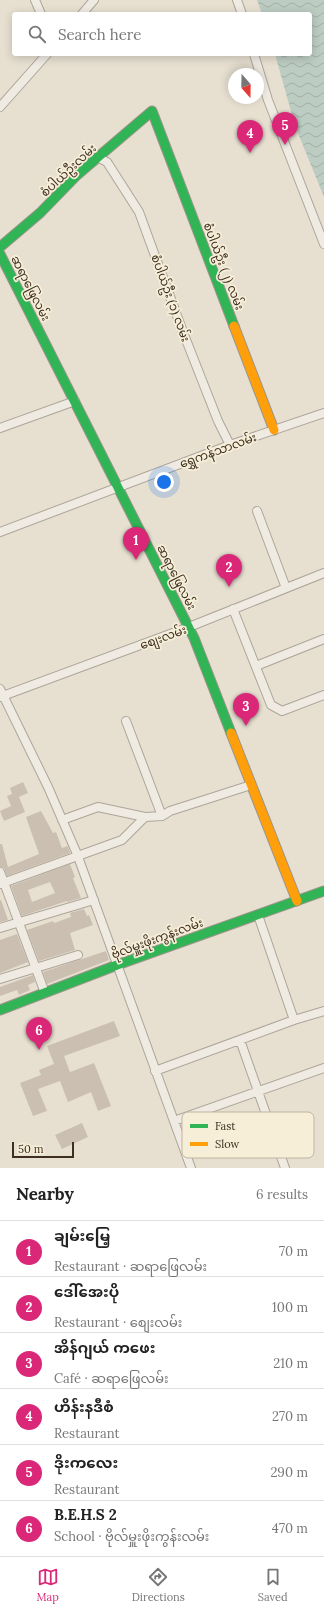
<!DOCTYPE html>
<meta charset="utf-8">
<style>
:root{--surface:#fff;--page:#f2f2f2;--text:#222;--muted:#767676;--line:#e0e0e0;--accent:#db2777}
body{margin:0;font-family:Lora,"Noto Sans Myanmar",serif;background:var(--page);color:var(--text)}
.compass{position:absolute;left:228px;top:68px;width:36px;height:36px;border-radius:50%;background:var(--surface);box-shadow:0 2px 10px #0003;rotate:160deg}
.scale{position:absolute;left:12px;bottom:10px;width:62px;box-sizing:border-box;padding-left:4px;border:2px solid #3d2e20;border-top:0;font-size:11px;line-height:14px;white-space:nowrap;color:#3d2e20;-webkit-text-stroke:3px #f7eed8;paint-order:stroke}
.you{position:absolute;left:164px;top:482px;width:14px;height:14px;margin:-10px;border:3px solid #fff;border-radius:50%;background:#1a73e8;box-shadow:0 0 0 6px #1a73e833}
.badge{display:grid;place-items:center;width:26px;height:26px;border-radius:50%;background:var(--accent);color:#fff;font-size:13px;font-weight:700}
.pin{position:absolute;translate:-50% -33px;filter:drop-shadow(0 1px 2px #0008)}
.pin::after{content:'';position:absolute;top:21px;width:14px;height:12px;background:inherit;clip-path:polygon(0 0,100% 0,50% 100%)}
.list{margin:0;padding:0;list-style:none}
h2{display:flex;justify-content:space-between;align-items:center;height:52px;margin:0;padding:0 16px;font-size:17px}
h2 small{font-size:13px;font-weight:400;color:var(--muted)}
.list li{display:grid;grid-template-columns:26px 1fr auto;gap:12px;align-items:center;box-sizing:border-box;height:56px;padding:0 16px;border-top:1px solid var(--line)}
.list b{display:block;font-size:15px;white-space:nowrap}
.list p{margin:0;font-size:13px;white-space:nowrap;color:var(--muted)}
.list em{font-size:13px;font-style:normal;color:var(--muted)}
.icon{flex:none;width:22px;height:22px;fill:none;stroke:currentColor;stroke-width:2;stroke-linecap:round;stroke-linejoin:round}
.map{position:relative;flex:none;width:324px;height:1168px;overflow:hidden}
.search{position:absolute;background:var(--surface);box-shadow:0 2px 10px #0003;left:12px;right:12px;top:12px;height:44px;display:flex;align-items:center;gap:10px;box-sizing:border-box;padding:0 14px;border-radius:4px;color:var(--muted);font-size:15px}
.sheet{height:388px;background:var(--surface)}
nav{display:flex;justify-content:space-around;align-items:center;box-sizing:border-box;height:56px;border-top:1px solid var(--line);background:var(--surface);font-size:11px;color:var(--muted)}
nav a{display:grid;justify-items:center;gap:2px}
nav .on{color:var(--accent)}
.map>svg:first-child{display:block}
.water{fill:url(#water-waves)}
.building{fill:#cbbfb2;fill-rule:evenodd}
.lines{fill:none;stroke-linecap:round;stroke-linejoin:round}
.street-casing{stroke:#ada599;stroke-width:10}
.fast-casing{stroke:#9c958a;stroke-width:11}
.slow-casing{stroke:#9c958a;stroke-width:11}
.street{stroke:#efebe3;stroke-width:8}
.fast{stroke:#30b455;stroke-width:9}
.slow{stroke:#ff9f0a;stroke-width:9}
.labels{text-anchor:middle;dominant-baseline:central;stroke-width:3.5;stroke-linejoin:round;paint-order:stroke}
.street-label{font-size:12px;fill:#3d2e20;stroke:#f7eed8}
.key{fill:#f7eed8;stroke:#bfb4a1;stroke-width:1}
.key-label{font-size:11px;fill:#3d2e20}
</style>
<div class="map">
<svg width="324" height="1168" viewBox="0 0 324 1168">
<defs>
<pattern id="water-waves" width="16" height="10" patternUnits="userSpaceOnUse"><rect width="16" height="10" fill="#bcccc2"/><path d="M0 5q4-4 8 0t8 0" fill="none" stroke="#a2b0a6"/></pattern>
</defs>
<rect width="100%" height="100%" fill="#e7e0d1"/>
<!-- water -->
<path class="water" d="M257,0H324V197L295,126L275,54H310V14H262Z"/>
<!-- building -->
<path class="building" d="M23,782L28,793L19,797L25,812L4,821L0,811L11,806L7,796L12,794L10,788Z
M41,811L53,833L56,832L62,848L68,846L70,853L7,876L4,868L0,867V844H2L8,867L39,854L26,817Z
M70,864L75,877L73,878L81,898L67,902V901L22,916L11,886ZM50,882L55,893L32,902L28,890Z
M0,900H1L8,920L0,922Z
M84,909L87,916L89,915L93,925L70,933L75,950L39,961L27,930L53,921L54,923L71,917L70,913Z
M17,934L28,962L0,973V940Z
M106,951L109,960L47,984L43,972Z
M33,975L35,982L28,985L30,990L19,995L17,990L0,996V987Z
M114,1021L120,1036L64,1056L70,1072L94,1063L111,1106L98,1111L91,1092L68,1102L60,1081L38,1089L47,1111L33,1116L20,1083L41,1075L39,1070L54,1064L47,1046Z
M82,1123L88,1137L62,1149L55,1135Z"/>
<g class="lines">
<!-- street casing -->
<g class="street-casing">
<path id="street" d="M35,0L41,14
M237,0L242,14
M82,14L94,0
M254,54L268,100L324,244
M0,107L47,54
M99,158L107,162L139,212L183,332L218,421L230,445
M0,428L75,401
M257,511L286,588
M0,532L230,445L324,413
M233,609L271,705L282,711L324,695
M256,666L324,639
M0,689L48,787L77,854L191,1168
M0,697L189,627L324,573
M126,721L162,816
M62,820L98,807L145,817
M0,872L45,993
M0,884L122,840L145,817L162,816L170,811L251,785
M258,915L294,1020
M0,928L94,900
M0,979L78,955
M240,1040L285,1168
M155,1071L294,1020L324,1011
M174,1121L324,1068"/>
</g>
<!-- fast casing -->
<g class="fast-casing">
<path id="fast" d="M0,247L40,213L77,175L152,111L234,326
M0,254L194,638L231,733
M0,1010L117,965L324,891"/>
</g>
<!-- slow casing -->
<g class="slow-casing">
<path id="slow" d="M234,326L274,430
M231,733L297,901"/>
</g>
<!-- street -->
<use href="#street" class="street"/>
<!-- fast -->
<use href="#fast" class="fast"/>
<!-- slow -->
<use href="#slow" class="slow"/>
</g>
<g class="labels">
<!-- street labels -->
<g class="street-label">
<text transform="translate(68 170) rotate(-43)">စံပါယ်ဦးလမ်း</text>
<text transform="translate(224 266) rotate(69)">စံပါယ်ဦး (၂) လမ်း</text>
<text transform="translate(31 288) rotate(63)">ဆရာဖြေလမ်း</text>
<text transform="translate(171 298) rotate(70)">စံပါယ်ဦး (၁) လမ်း</text>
<text transform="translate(218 450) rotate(-20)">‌ရွှေကန်သာလမ်း</text>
<text transform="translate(177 577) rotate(63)">ဆရာဖြေလမ်း</text>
<text transform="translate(163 637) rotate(-20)">စျေးလမ်း</text>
<text transform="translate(157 938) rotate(-20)">ဗိုလ်မှူးဖိုးကွန်းလမ်း</text>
</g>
</g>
<!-- legend -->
<rect x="182" y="1112" width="132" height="46" rx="6" class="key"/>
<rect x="190" y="1124" width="18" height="4" fill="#30b455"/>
<rect x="190" y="1142" width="18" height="4" fill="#ff9f0a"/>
<g class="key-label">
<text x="215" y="1130">Fast</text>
<text x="215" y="1148">Slow</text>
</g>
</svg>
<svg class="compass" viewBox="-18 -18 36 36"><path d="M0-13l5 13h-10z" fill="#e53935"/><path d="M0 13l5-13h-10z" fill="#767676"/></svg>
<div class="scale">50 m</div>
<div class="you"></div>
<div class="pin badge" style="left:136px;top:560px">1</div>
<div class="pin badge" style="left:229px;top:587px">2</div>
<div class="pin badge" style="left:246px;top:726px">3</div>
<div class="pin badge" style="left:250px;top:153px">4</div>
<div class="pin badge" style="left:285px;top:145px">5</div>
<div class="pin badge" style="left:39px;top:1050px">6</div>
<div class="search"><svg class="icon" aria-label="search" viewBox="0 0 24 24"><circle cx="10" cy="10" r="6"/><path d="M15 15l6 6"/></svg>Search here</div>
</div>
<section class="sheet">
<h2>Nearby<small>6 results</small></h2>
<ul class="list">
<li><span class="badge">1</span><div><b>ချမ်းမြေ့</b><p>Restaurant · ဆရာဖြေလမ်း</p></div><em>70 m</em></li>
<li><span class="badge">2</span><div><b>ဒေါ်အေးပို</b><p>Restaurant · စျေးလမ်း</p></div><em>100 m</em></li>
<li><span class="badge">3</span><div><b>အိန်ဂျယ် ကဖေး</b><p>Café · ဆရာဖြေလမ်း</p></div><em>210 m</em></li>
<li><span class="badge">4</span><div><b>ဟိန်းနဒီစံ</b><p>Restaurant</p></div><em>270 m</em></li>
<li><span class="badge">5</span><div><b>ဒိုးကလေး</b><p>Restaurant</p></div><em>290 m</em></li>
<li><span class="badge">6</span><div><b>B.E.H.S 2</b><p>School · ဗိုလ်မှူးဖိုးကွန်းလမ်း</p></div><em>470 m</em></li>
</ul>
</section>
<nav>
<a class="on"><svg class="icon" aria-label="map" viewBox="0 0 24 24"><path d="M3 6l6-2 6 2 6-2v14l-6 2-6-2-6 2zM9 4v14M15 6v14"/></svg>Map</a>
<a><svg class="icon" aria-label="directions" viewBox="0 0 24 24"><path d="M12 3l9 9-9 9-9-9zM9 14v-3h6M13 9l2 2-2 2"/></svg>Directions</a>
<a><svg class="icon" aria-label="saved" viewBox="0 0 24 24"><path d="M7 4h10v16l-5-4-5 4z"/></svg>Saved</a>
</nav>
